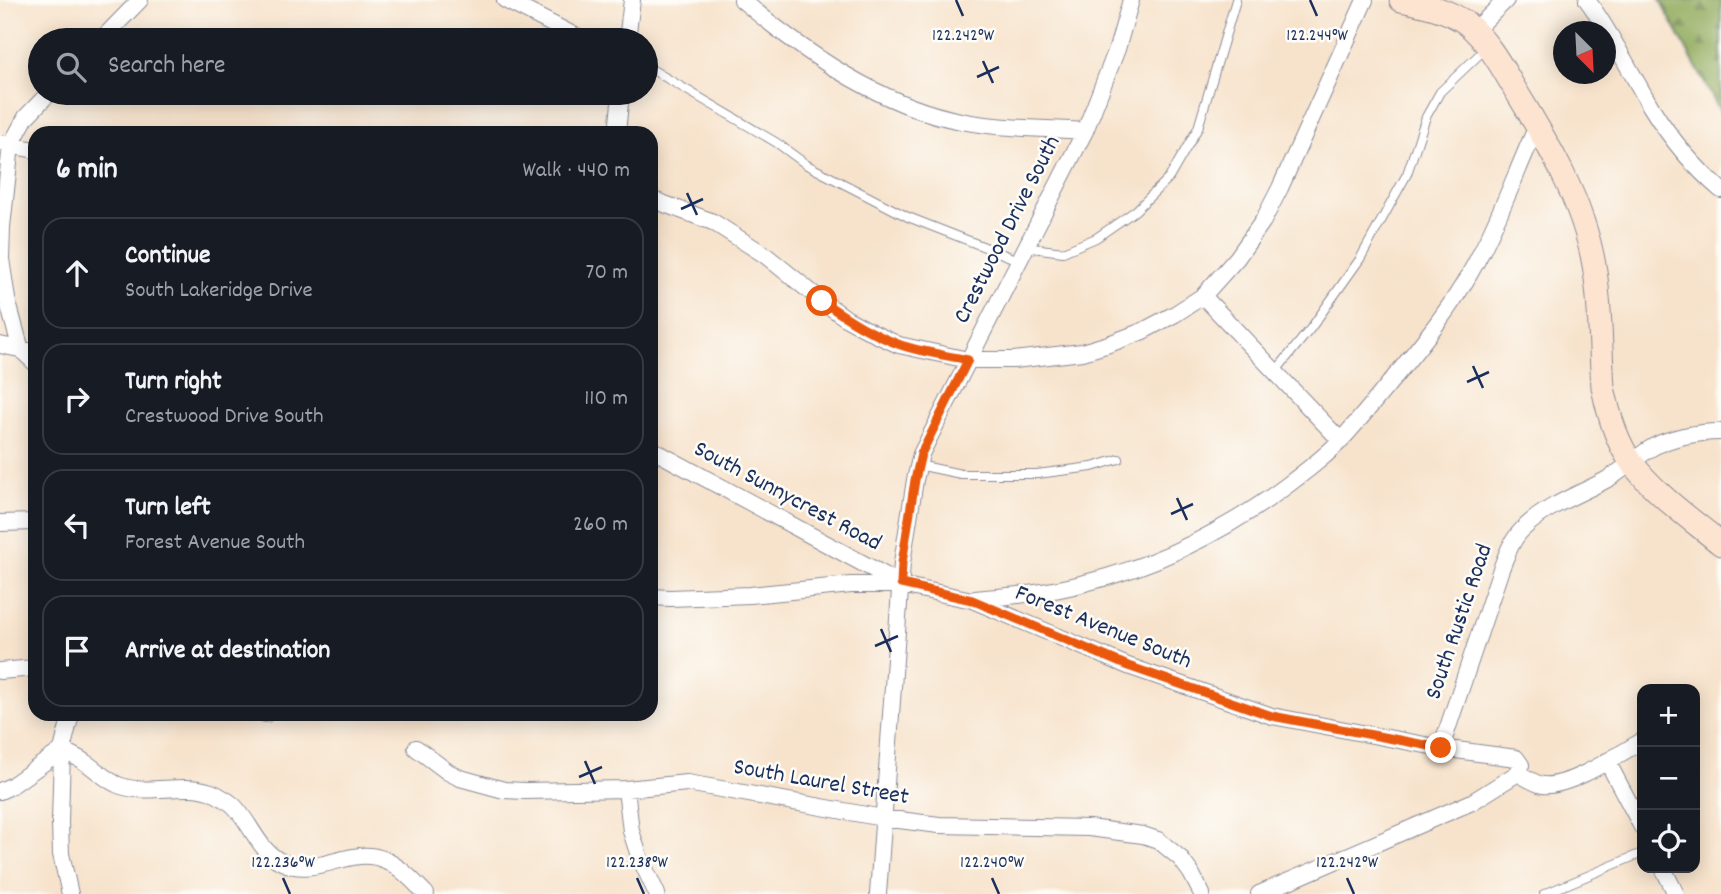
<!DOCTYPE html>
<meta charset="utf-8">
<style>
:root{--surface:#171b24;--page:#242831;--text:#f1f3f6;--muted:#9ea1a6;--line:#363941}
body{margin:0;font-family:Dekko,sans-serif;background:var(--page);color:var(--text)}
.controls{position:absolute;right:21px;bottom:21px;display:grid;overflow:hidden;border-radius:14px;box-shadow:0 4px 18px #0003}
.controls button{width:63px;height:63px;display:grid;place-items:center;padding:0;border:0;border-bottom:2px solid var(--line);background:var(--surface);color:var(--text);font:35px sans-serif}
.compass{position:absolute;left:1553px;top:21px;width:63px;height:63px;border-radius:50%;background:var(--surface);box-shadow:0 4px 18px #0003;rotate:156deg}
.stop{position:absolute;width:21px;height:21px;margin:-16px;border:5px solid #ea580c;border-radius:50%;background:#fff}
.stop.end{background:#ea580c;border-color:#fff;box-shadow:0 2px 7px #0008}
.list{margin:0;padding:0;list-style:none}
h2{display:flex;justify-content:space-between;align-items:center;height:91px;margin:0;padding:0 28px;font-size:30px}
h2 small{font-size:23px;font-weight:400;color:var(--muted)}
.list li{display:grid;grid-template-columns:46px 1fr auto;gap:21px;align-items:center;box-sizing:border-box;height:112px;margin:0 14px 14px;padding:0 14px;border:2px solid var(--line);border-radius:21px}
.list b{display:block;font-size:26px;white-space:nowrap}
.list p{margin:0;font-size:23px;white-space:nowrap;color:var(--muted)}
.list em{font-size:23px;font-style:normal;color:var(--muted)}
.icon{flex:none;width:38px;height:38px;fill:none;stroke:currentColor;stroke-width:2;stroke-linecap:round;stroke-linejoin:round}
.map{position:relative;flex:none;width:1721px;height:894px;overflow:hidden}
.search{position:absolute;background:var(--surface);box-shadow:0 4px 18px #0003;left:28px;top:28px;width:630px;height:77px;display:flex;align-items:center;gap:18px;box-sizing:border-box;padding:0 24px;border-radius:38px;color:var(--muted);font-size:26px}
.panel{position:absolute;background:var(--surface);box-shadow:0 4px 18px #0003;left:28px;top:126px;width:630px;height:595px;border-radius:21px}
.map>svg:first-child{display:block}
.forest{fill:url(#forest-firs);stroke:#566c5d;stroke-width:2}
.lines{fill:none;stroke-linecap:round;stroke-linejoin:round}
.lane-casing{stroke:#898995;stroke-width:10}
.street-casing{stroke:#898995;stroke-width:18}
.secondary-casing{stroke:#898995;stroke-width:25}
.lane{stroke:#fff;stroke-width:8}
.street{stroke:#fff;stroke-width:16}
.secondary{stroke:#fde4d1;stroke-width:23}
.route{stroke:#ea580c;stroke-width:9}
.ticks{fill:none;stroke:#1b2f5e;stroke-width:2.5}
.labels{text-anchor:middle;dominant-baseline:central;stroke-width:5;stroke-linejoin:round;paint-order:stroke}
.street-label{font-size:24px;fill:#1b2f5e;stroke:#fdfcf7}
.ticks-label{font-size:18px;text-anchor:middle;fill:#1b2f5e;stroke:#fdfcf7;stroke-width:5;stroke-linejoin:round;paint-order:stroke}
</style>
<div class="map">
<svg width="1721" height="894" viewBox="0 0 1721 894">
<defs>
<pattern id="forest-firs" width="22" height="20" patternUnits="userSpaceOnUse" patternTransform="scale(1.75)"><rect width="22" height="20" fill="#90aa5c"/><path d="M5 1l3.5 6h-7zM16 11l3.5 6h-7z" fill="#758b4f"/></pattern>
</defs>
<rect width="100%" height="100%" fill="#fdfcf7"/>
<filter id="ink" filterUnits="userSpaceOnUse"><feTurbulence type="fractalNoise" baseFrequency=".0143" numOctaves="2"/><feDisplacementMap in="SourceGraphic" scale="14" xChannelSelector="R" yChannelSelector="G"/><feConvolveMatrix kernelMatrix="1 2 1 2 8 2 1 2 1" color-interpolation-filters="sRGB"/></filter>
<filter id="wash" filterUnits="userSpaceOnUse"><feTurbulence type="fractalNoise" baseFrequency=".00686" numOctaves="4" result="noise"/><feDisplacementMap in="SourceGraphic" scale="28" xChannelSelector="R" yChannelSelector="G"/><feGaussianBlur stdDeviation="1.57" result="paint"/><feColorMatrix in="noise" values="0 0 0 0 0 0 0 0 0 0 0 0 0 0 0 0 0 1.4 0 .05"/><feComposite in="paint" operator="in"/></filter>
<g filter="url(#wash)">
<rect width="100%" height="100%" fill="#f7e3cc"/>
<!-- forest -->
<path class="forest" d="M1660,0H1721V113Z"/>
</g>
<g filter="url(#ink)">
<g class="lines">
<!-- lane casing -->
<g class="lane-casing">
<path id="lane" d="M646,66L777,143L807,165L908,217L1018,260
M1025,247L1063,252L1096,238L1135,211L1169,178L1198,128L1236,0
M1275,372L1311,328L1360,259L1407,174L1426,117L1440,92L1485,49
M918,465L961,474H1037L1092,467L1119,459
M1544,894L1642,853"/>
</g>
<!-- street casing -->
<g class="street-casing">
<path id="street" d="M505,0L583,40
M742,0C802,51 882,106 961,121C1002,129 1044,128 1085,131
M1587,0C1612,34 1630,72 1651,107C1670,138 1694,167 1721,190
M1474,31L1506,0
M101,40L140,0
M627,40L632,0
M617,133L621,93
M0,143L35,150
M651,199L713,222L765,255L822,301L847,319L875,334L899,345L968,360H1014L1082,352L1109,344L1143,331L1175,314L1203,296L1237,258L1263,221L1280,188L1365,0
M1203,296L1341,441
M0,345L29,351
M35,363L21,350L7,299L1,259L2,227L11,145L26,117L49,93
M651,449L899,583
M0,523L35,522
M651,597L670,598L750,595L851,585H901L972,600L1128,666L1272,716L1441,748L1516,758L1521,765L1518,773
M975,599C1012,596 1049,593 1085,583C1158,565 1225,531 1285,487C1305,472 1325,457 1342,439C1361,418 1379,396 1397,374C1425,340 1453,305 1474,266C1499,221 1516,172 1537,126
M0,671L35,668
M265,714H266
M416,748L448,772L460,778L504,790L525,791L626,789L687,783L883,818L939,825L1089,828L1143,835L1158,840L1180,858L1191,873L1202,894
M1441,748L1501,569C1507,554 1512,538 1525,527C1547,506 1577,495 1604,481C1620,473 1633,460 1648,450C1668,437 1698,432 1721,432
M1607,761L1642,827
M626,789L631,831L639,856L657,894
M0,791L11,786L62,750C70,754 79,758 86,763C97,770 108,782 121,786C152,796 187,780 216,794C222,798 229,801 234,806C251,823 259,852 282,862C318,879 351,844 385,860C401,867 414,882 426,894
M1663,868L1676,894
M70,894L61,854L60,823L62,750L71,714
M878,894L902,563L915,480L921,454L1085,131L1117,49L1131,0
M1259,894L1472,802L1518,773C1525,777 1535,784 1543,785C1569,788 1619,754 1642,741"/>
</g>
<!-- secondary casing -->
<g class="secondary-casing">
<path id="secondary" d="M1401,0C1424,5 1447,9 1466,23C1488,41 1502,67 1516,91C1549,145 1583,202 1594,265C1601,304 1600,346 1603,387C1608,412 1616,442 1632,463C1656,495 1691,519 1721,544"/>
</g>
<!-- lane -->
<use href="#lane" class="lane"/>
<!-- street -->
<use href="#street" class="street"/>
<!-- secondary -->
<use href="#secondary" class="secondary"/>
</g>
</g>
<g class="lines" filter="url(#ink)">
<!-- route -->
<path class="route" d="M822,301C846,318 871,334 898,344C920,352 945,355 968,360L921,454L915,480L902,563L901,584L972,600L1128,666L1272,716L1441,748"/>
</g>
<!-- ticks -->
<path class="ticks" d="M956,0L963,16M1310,0L1317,16M983,61L993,83M977,77L999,67M687,193L697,215M681,209L703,199M1473,366L1483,388M1467,382L1489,372M1177,498L1187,520M1171,514L1193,504M881,629L891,652M875,646L898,636M585,761L595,784M579,777L602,767M283,878L290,894M637,878L644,894M992,878L999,894M1347,878L1354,894"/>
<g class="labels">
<!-- street labels -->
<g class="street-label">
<text transform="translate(1008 230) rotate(-63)">Crestwood Drive South</text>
<text transform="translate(787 497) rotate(28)">South Sunnycrest Road</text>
<text transform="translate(1460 622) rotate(-71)">South Rustic Road</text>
<text transform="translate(1103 628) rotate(22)">Forest Avenue South</text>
<text transform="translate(821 783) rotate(10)">South Laurel Street</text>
</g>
</g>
<g class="ticks-label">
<text x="963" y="40">122.242°W</text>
<text x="1317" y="40">122.244°W</text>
<text x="283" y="867">122.236°W</text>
<text x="637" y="867">122.238°W</text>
<text x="992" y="867">122.240°W</text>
<text x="1347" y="867">122.242°W</text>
</g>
</svg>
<div class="controls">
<button>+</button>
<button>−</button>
<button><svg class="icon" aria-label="locate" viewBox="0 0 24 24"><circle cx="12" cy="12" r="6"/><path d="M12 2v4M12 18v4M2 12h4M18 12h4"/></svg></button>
</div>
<svg class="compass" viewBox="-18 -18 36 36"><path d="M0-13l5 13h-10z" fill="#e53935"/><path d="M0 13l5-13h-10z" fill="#9ea1a6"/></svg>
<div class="stop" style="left:822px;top:301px"></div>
<div class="stop end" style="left:1441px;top:748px"></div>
<div class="search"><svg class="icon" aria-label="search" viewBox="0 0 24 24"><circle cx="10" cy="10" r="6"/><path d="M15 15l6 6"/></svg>Search here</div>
<section class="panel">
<h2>6 min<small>Walk · 440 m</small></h2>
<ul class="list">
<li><svg class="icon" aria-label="ahead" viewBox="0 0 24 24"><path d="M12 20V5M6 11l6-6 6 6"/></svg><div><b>Continue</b><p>South Lakeridge Drive</p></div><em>70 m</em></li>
<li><svg class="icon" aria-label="right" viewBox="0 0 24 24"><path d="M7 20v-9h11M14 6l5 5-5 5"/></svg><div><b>Turn right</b><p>Crestwood Drive South</p></div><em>110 m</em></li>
<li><svg class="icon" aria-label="left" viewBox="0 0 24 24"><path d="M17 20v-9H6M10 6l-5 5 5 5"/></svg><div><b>Turn left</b><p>Forest Avenue South</p></div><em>260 m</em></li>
<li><svg class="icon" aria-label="arrive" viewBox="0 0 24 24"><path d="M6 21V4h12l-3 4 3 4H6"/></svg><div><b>Arrive at destination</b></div></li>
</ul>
</section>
</div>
